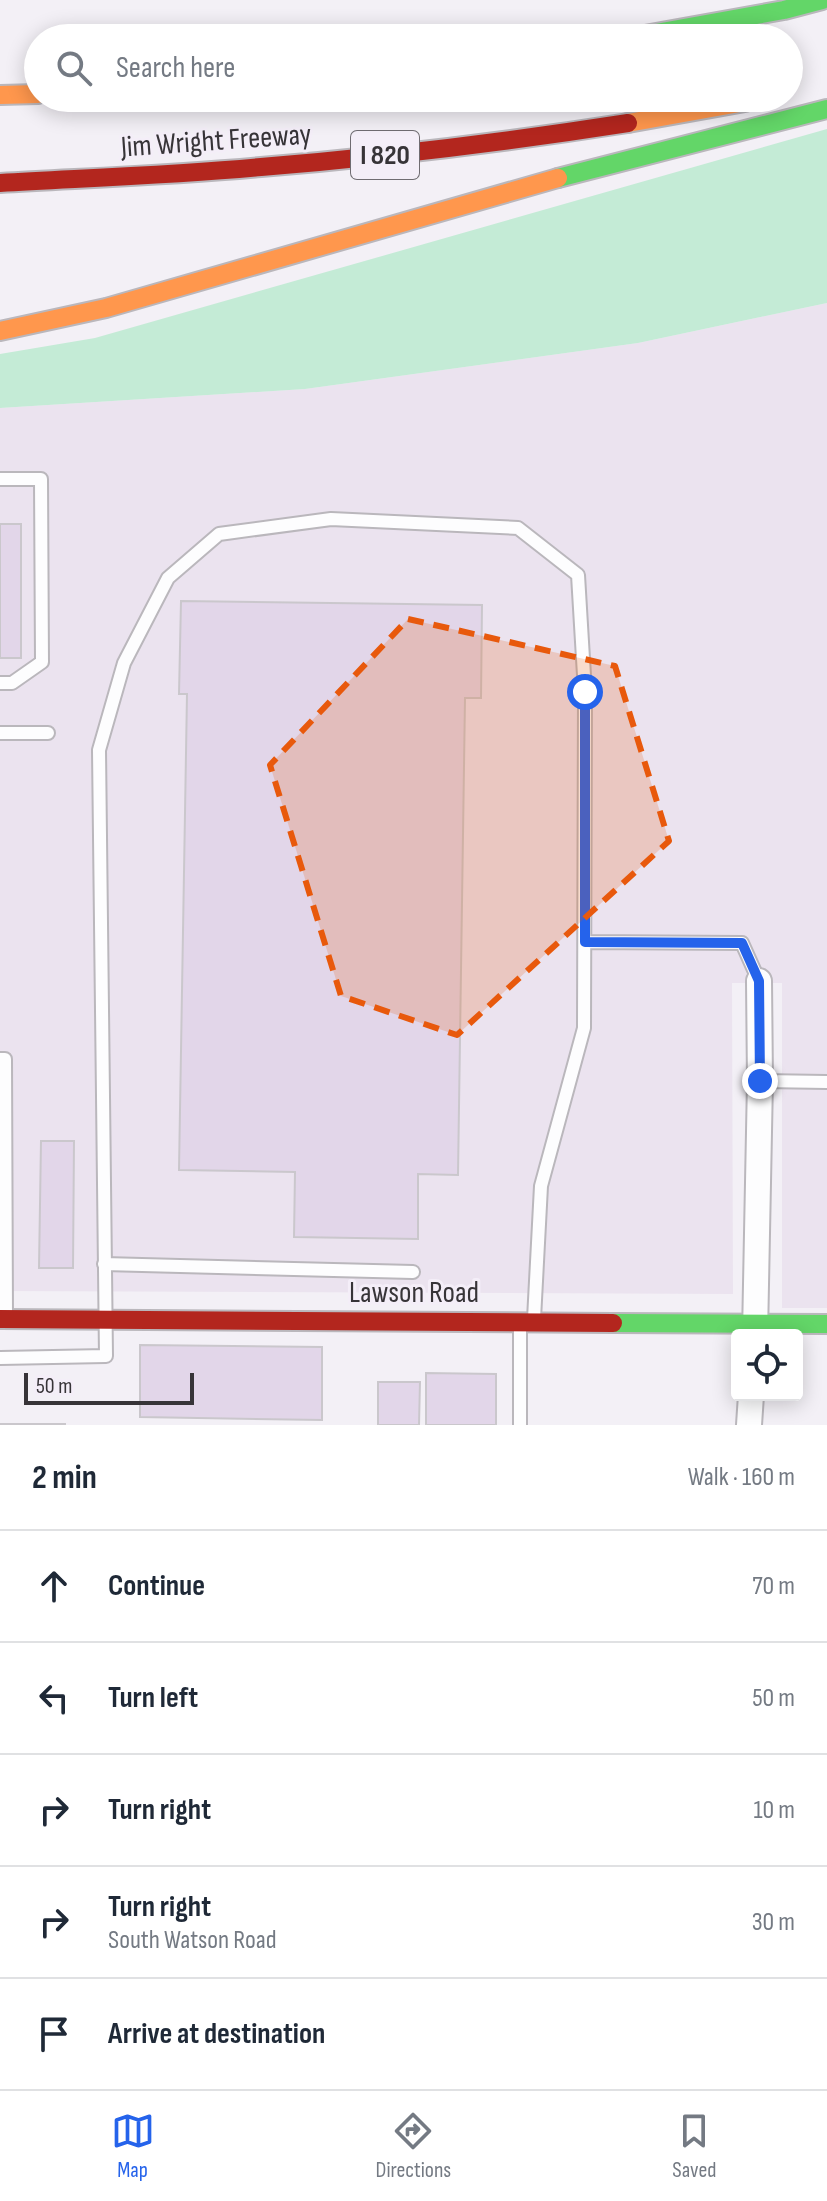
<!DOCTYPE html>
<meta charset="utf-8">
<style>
:root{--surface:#fff;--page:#f6f6f7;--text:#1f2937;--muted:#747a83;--line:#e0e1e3;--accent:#2563eb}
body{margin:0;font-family:"Sofia Sans Condensed",sans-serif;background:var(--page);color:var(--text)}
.controls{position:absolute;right:24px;bottom:24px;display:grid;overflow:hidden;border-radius:8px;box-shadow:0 4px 20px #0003}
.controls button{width:72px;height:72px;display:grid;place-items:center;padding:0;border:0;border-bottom:2px solid var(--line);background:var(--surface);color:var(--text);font:40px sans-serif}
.scale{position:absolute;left:24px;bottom:20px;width:170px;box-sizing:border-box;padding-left:8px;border:4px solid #373438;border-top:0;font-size:22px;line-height:28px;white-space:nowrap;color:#373438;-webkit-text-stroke:6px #f4eef8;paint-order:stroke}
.stop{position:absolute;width:24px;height:24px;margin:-18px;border:6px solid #2563eb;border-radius:50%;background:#fff}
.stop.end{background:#2563eb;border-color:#fff;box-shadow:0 2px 8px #0008}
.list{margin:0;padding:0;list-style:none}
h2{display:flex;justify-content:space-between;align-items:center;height:104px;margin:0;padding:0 32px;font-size:34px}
h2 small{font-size:26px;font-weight:400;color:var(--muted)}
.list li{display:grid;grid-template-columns:52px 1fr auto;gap:24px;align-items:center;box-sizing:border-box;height:112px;padding:0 32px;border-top:2px solid var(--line)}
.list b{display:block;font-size:30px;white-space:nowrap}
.list p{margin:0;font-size:26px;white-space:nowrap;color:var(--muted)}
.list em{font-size:26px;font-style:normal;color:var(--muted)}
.icon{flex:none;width:44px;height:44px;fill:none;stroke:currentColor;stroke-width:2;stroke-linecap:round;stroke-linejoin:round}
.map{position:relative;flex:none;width:827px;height:1425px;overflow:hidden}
.search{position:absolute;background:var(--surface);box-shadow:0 4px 20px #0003;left:24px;right:24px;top:24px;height:88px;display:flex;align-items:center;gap:20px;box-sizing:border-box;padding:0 28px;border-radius:44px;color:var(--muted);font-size:30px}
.sheet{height:664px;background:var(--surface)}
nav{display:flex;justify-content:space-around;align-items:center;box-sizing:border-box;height:112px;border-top:2px solid var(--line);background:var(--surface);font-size:22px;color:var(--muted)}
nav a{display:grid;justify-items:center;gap:4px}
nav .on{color:var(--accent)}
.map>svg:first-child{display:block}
.built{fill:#ebe3ef}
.green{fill:#c4ebd6}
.building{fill:#e2d6e9;stroke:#cac7cc;stroke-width:2}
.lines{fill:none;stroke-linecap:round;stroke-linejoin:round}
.lane-casing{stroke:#bab7bc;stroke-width:16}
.street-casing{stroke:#bab7bc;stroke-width:28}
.fast-casing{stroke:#bab7bc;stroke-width:22}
.slow-casing{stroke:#bab7bc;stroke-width:22}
.jam-casing{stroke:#bab7bc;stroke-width:22}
.lane{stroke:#fdfdfe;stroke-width:12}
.street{stroke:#fdfdfe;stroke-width:24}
.fast{stroke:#63d668;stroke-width:18}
.slow{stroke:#ff974d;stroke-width:18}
.jam{stroke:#b3261e;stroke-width:18}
.route{stroke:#2563eb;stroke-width:10}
.marked{fill:#e8590c;fill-opacity:0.2;stroke:#e8590c;stroke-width:6;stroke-dasharray:16 10;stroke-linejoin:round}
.labels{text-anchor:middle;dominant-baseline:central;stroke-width:6;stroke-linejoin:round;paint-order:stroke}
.shield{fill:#f4eef8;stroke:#706c72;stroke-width:2}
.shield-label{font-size:28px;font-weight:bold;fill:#373438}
.street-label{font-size:30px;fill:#373438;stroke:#f4eef8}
</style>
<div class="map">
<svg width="827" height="1425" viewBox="0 0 827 1425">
<rect width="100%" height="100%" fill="#f3f0f6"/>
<!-- built -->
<path class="built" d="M827,303V1308H782V983H732L733,1294L0,1291V408L305,389L638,343Z"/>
<!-- green -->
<path class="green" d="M827,129V303L638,343L305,389L0,408V354L95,338Z"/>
<!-- building -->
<path class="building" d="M0,524H21V658H0Z
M181,601L482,605L481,698H465L458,1175L418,1174V1239L294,1237L295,1172L179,1170L187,694H179Z
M41,1141H74L73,1268H39Z
M140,1345L322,1347V1420L140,1417Z
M426,1373L496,1374V1425H426Z
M378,1382H420L419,1425H378Z
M0,1424H65V1425H0Z"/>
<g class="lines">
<!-- lane casing -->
<g class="lane-casing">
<path id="lane" d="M0,479H41L42,662L12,683H0
M0,733H48
M585,942L742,943L759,981
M0,1059H5L6,1316
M760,1081L827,1082
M104,1264L413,1272
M520,1324V1425
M0,1358L106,1356L99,750L124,663L168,578L219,534L331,519L518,528L578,575L585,692L584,1028L541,1186L534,1319"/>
</g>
<!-- street casing -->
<g class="street-casing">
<path id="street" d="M755,1335L760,1081L759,981
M749,1425L751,1395"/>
</g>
<!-- fast casing -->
<g class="fast-casing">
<path id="fast" d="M628,38L784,10L822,0
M558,178L827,109
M613,1323L827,1324"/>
</g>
<!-- slow casing -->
<g class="slow-casing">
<path id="slow" d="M0,95L38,94
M628,123L745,102
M0,331L106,308L558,178"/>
</g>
<!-- jam casing -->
<g class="jam-casing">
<path id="jam" d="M0,183C87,178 174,175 261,167C384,157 506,142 628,123
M0,1319L613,1323"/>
</g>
<!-- lane -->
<use href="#lane" class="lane"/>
<!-- street -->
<use href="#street" class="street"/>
<!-- fast -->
<use href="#fast" class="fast"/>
<!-- slow -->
<use href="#slow" class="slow"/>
<!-- jam -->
<use href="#jam" class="jam"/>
</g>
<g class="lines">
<!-- route -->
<path class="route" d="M585,692V942L742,943L759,981L760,1081"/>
</g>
<!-- marked area -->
<path class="marked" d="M408,619L615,666L669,841L457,1035L341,996L270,765Z"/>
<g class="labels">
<!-- shield labels -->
<rect class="shield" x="351" y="131" width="68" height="48" rx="6"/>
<g class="shield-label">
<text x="385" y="155">I 820</text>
</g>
<!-- street labels -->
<g class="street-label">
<text transform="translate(216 141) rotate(-4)">Jim Wright Freeway</text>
<text x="414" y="1293">Lawson Road</text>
</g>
</g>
</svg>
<div class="controls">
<button><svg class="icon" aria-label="locate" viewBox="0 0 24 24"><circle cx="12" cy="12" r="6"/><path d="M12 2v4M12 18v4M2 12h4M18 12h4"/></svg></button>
</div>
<div class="scale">50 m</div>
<div class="stop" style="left:585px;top:692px"></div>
<div class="stop end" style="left:760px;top:1081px"></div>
<div class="search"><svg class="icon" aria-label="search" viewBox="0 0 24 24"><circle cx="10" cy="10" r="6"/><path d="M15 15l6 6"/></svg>Search here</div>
</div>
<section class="sheet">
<h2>2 min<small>Walk · 160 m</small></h2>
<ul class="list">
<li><svg class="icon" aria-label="ahead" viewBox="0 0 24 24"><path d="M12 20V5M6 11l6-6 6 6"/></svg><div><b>Continue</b></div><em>70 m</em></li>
<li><svg class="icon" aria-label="left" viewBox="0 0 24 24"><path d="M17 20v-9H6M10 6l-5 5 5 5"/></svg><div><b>Turn left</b></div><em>50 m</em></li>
<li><svg class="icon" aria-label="right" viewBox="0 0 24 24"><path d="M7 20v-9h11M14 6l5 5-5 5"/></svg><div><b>Turn right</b></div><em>10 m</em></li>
<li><svg class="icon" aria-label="right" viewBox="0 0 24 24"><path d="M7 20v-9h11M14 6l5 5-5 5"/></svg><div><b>Turn right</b><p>South Watson Road</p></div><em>30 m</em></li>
<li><svg class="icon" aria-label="arrive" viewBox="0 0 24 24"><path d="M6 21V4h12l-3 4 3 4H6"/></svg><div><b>Arrive at destination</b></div></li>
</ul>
</section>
<nav>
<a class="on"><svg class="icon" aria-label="map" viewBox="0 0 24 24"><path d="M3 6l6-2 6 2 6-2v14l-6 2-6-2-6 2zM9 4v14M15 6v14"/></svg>Map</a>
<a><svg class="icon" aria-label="directions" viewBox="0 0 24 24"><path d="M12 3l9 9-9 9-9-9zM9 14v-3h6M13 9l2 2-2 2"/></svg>Directions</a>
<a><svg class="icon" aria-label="saved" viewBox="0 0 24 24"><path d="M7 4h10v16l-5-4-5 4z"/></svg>Saved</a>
</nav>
